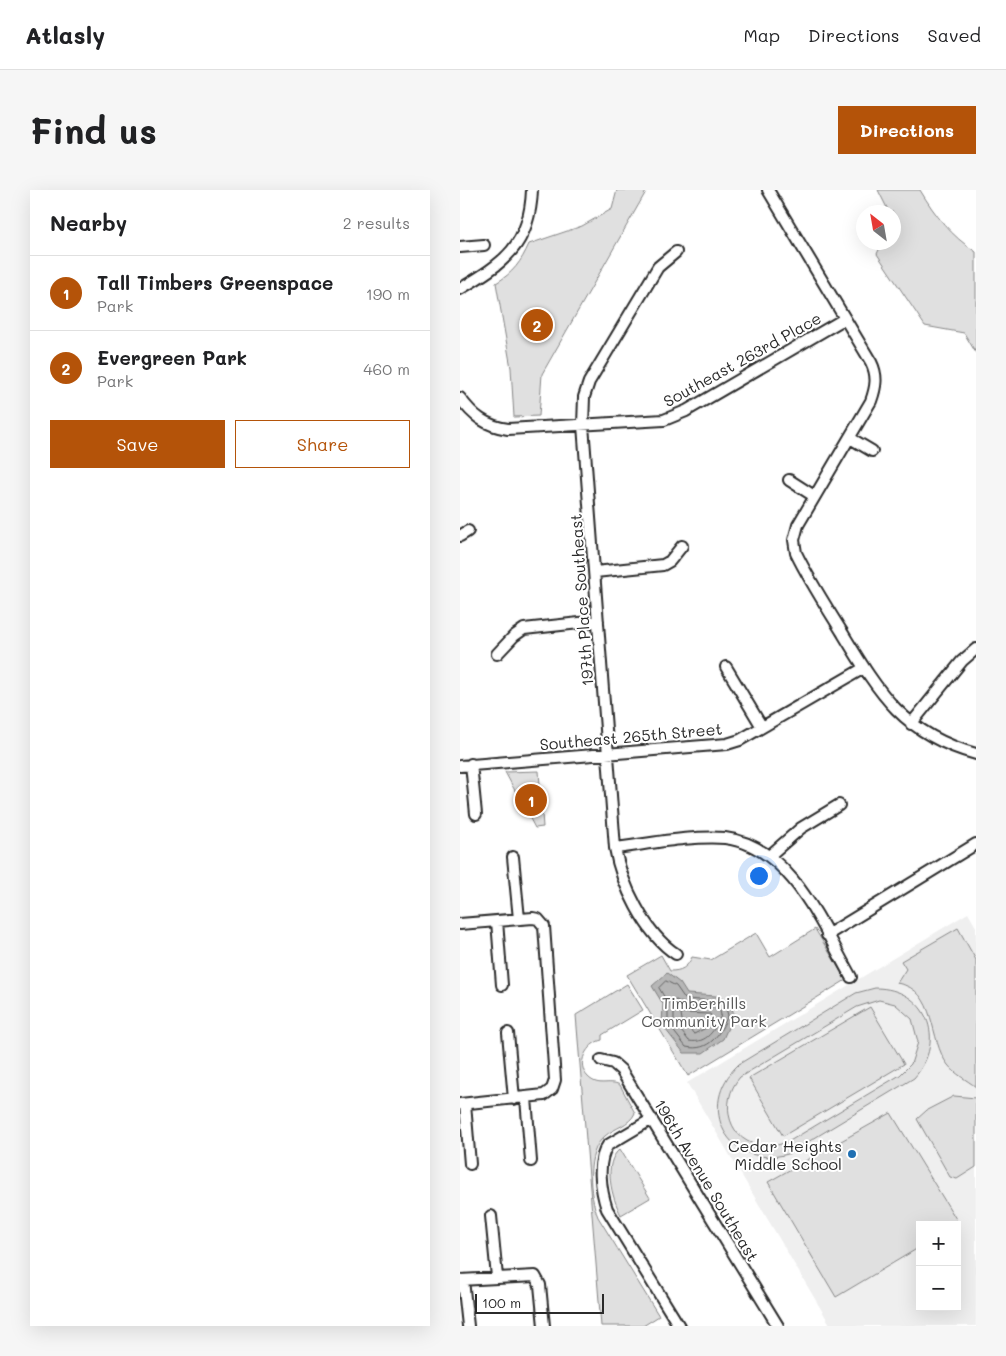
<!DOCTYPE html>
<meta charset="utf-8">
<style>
:root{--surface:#fff;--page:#f6f6f6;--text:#202124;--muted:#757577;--line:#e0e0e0;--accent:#b45309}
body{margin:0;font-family:Mali,sans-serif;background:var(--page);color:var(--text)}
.controls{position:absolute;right:15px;bottom:15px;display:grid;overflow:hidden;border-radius:0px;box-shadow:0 5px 20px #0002}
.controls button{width:45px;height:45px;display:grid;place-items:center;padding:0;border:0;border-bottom:1px solid var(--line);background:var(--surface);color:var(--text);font:25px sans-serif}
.compass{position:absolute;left:396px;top:15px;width:45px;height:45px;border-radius:50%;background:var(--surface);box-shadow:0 5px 20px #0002;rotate:329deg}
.scale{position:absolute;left:15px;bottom:12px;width:129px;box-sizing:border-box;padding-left:5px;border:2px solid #2b2b2b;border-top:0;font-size:14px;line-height:18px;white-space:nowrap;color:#2b2b2b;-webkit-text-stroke:4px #fff;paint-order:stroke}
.you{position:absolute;left:298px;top:685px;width:18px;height:18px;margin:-12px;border:4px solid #fff;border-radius:50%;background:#1a73e8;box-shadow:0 0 0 8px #1a73e833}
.badge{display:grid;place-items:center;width:32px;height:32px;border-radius:50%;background:var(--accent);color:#fff;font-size:16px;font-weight:700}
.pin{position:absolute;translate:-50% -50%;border:2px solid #fff;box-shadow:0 1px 5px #0006}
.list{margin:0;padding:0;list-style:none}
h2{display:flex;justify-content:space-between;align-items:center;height:65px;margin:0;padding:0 20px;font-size:21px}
h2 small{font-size:16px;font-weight:400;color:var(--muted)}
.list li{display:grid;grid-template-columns:32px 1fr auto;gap:15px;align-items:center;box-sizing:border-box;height:75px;padding:0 20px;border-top:1px solid var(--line)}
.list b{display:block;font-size:19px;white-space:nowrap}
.list p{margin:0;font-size:16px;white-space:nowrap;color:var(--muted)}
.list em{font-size:16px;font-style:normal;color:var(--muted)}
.actions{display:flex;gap:10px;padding:15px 20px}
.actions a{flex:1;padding:11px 0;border:1px solid var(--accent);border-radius:0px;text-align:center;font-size:18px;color:var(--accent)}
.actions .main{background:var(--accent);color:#fff}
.map{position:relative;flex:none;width:516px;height:1136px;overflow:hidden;border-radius:0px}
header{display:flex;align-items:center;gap:30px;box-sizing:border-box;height:70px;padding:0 25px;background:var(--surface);border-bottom:1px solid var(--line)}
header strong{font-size:24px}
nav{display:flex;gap:28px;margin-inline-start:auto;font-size:18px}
.intro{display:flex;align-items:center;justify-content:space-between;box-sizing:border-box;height:120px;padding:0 30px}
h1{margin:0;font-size:35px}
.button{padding:12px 22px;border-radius:0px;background:var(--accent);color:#fff;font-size:18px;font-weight:700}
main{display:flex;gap:30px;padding:0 30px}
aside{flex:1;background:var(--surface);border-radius:0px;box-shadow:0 5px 20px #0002}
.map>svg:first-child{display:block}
.built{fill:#efefef;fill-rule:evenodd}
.green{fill:#e0e0e0;stroke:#868686;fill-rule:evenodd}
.water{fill:#b6b6b6;stroke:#7e7e7e}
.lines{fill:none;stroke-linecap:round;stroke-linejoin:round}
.shore{stroke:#636363;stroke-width:1}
.minor-casing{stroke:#2b2b2b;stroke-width:14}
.minor{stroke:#fff;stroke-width:10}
.poi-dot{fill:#1f6fb2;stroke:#fff;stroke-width:2}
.labels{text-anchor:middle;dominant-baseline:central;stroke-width:4;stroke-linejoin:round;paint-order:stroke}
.street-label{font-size:16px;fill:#2b2b2b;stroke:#fff}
.park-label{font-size:16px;fill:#585858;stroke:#fff}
.poi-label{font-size:16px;fill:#2b2b2b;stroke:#fff;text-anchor:end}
</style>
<header>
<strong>Atlasly</strong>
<nav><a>Map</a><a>Directions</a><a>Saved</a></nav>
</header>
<div class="intro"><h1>Find us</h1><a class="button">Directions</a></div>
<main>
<aside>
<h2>Nearby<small>2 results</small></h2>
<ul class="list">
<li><span class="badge">1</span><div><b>Tall Timbers Greenspace</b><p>Park</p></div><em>190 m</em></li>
<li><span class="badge">2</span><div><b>Evergreen Park</b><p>Park</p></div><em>460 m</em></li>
</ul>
<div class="actions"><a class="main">Save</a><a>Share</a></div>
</aside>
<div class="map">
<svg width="516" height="1136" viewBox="0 0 516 1136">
<rect width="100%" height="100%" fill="#fff"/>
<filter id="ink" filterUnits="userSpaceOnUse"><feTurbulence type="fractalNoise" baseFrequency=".02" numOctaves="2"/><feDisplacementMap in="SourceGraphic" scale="10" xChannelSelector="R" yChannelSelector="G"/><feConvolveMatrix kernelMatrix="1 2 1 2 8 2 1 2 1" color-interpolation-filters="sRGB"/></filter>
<g filter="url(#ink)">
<!-- built -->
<path class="built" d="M508,723L516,737V1136H371L227,893ZM460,1035H497V1117H460Z"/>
<!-- green -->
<path class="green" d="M157,0H187L82,184L79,226L54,227L51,178L36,93C53,83 61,72 69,54L122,36L152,19Z
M418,0H460C475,25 491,46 516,62V163L504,143L465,136L417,64L422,53L433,52V22H429Z
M79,581L83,637L75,638L45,582Z
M498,738L516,770V897C507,890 495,884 488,875C468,850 478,800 437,793L446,779L441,771Z
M355,739L386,790L228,886L167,785L201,765L210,781C221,781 227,778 232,767L251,770L296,743L310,767Z
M167,794L183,820L142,845V850C127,853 115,874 128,887C139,898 149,889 160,895L175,923C170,935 154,938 145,946C125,962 129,1005 138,1027L199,1126L183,1136H141L116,825Z
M415,798C466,798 488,849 454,888L328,964C268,981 234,916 279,874L396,803ZM419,810L435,814L452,829L458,852L451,874L440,885L328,952C320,954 313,957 305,956C268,954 258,912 280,887L397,817Z
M410,817L444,874L323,946L289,888Z
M494,906L516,908V977L497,989L490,987L457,929L467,920Z
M431,923L496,1029L494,1035H460V1057L376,1107L308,992Z
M160,959L190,1008L161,1025C152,1008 142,973 160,959Z"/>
<!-- water -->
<path class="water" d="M207,783L220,793L227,804L256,806L270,813L274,824L263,849L243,863H224L202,835L203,814L192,796Z"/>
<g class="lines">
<!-- shore -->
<path class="shore" d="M206,791L216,796L225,809L255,811L265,816L268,825C260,844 250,862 226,857L208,834V813L199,798Z
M216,810C230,819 246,813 260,821L261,825C255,840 247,854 229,851L214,832V813Z
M224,823L250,824L252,827L248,837L234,844L222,830L221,824Z"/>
<!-- minor casing -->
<g class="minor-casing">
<path id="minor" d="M308,0L411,172C418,186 416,197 411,211L338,335L334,350L336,363C349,390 366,416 382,442C419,503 443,544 516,564
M0,57L24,55
M0,99C44,73 70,55 72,0
M0,208C13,226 26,236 48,239L204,230L226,221L384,129
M390,248L412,261
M329,290L354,306
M0,346L8,341
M135,382L203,375L210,371L222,356
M37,464L54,446L64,439L138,431
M266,477L302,537
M451,534L502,471L516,459
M11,574L16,624
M0,576L267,554L280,550L404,478
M155,658C188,654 234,645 265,648C331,656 362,736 391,787
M309,666L341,638L379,615
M53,667L59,729
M37,731L42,795
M0,734L73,728L78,729L84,736L95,890L92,899L84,905L0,914
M367,745L516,654
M216,764C185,744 161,693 155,658L123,235L124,207L129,192L198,77L216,62
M48,843L54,909
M141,870L153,873L161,880L318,1136
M66,908L71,971
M5,914L10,974
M192,929L148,955C136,971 141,1001 147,1019L219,1136
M31,1026L37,1087
M0,1090L75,1086L80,1095L84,1136
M3,1090L8,1136"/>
</g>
<!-- minor -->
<use href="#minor" class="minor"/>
</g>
</g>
<!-- markers -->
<circle class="poi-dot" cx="392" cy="964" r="5"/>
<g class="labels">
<!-- street labels -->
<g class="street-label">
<text transform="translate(282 169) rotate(-29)">Southeast 263rd Place</text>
<text transform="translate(121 410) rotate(-94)">197th Place Southeast</text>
<text transform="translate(171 546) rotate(-5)">Southeast 265th Street</text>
<text transform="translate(247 990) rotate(59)">196th Avenue Southeast</text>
</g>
<!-- park labels -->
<g class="park-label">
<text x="244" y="812">Timberhills<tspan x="244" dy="18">Community Park</tspan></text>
</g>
<!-- poi labels -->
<g class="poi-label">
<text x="382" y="955">Cedar Heights<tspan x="382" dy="18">Middle School</tspan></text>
</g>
</g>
</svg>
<div class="controls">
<button>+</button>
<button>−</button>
</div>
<svg class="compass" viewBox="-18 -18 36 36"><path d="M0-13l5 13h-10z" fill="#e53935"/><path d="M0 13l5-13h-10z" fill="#757577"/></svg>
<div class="scale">100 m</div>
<div class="you"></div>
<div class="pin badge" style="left:71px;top:610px">1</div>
<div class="pin badge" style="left:77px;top:135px">2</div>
</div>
</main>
